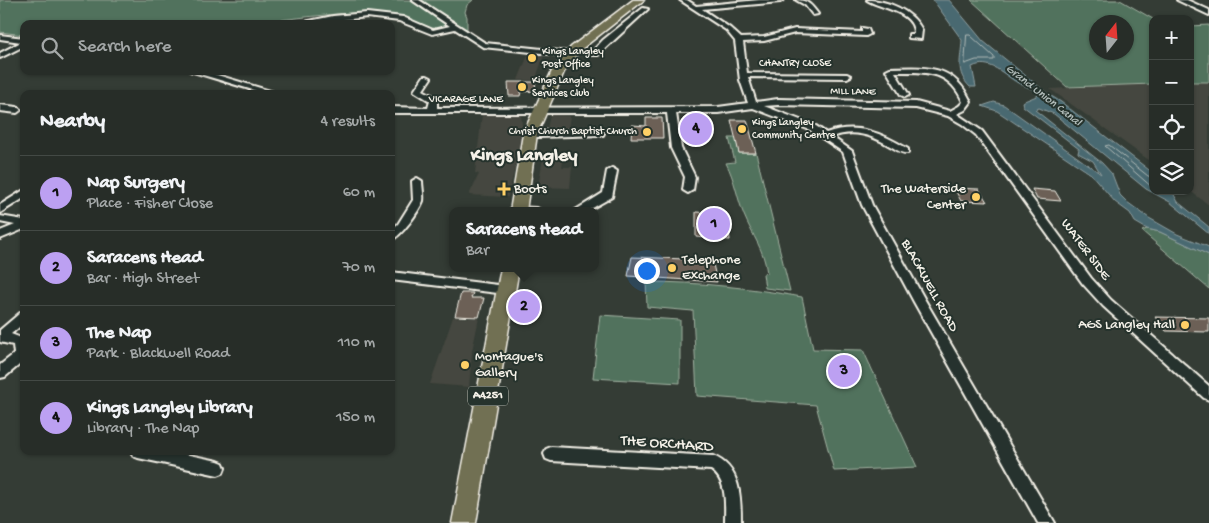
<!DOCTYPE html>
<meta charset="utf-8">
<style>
:root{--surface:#272d28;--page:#2f3530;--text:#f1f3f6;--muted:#a4a8a8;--line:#434945;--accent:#bca0f2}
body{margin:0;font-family:"Gochi Hand",sans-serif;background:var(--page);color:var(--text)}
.controls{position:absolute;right:15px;top:15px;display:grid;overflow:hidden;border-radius:10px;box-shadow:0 1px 4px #0004}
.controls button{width:45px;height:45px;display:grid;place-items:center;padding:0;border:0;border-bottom:1px solid var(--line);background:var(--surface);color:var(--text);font:25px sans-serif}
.compass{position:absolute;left:1089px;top:15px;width:45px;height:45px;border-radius:50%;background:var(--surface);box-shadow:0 1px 4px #0004;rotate:17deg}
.you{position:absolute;left:646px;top:270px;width:18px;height:18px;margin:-12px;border:4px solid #fff;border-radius:50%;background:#1a73e8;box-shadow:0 0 0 8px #1a73e833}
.badge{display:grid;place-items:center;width:32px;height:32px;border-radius:50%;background:var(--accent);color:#111;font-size:16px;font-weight:700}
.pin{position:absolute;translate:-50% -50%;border:2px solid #fff;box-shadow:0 1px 5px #0006}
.popup{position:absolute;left:449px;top:207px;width:150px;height:65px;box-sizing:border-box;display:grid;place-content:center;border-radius:10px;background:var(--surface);filter:drop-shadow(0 1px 4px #0005);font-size:16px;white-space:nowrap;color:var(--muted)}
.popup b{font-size:19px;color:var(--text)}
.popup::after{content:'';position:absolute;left:50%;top:100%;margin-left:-10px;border:10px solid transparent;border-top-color:var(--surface)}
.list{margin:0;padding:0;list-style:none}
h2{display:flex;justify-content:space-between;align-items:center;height:65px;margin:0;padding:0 20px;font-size:21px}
h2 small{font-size:16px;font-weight:400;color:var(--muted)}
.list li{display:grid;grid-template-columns:32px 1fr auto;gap:15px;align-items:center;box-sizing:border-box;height:75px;padding:0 20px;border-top:1px solid var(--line)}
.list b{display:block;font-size:19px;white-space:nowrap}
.list p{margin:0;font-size:16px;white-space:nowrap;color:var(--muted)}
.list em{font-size:16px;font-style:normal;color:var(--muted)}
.icon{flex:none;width:28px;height:28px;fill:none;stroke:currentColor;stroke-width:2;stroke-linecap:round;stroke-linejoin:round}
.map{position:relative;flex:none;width:1209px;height:523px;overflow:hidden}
.search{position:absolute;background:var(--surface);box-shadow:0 1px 4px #0004;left:20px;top:20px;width:375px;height:55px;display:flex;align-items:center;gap:12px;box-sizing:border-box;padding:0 18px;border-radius:10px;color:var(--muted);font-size:19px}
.panel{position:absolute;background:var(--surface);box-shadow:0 1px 4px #0004;left:20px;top:90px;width:375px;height:365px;border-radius:10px}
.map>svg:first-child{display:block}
.built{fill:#45473f}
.green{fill:#51725d;stroke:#a2b2a2;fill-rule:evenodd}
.water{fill:#4a6971;stroke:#8e9fa1}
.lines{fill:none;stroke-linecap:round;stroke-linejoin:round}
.shore{stroke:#b0bbb8;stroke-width:1}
.building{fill:#6c6157;stroke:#f4f1e8}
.minor-casing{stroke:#f4f1e8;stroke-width:4}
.tertiary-casing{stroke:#f4f1e8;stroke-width:4}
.primary-casing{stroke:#f4f1e8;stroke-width:3}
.minor{fill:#26332d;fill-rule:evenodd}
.tertiary{fill:#26332d;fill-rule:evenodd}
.primary{fill:#716f52;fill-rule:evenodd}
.poi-dot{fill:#ffd166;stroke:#26332d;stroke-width:2}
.labels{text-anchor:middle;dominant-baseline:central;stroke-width:4;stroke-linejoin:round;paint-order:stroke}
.far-poi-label{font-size:11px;fill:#f4f1e8;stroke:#26332d;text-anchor:start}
.far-street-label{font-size:11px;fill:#f4f1e8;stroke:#26332d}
.far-water-label{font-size:12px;font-style:italic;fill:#b0bbb8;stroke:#26332d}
.shield{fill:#26332d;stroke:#b6b8b0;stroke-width:1}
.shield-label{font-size:12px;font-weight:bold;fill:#f4f1e8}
.poi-label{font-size:14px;fill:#f4f1e8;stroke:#26332d;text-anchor:start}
.street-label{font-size:14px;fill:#f4f1e8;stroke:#26332d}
.near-street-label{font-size:16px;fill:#f4f1e8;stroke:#26332d}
.district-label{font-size:19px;font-weight:bold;fill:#f4f1e8;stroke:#26332d}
</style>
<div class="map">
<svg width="1209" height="523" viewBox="0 0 1209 523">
<rect width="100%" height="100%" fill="#343c35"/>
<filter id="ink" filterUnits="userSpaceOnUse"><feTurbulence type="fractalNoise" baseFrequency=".02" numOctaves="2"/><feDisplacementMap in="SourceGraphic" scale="10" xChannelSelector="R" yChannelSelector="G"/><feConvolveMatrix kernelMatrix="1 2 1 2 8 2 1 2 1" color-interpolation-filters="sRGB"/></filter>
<g filter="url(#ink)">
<!-- built -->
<path class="built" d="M528,55H544L535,81L518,80Z
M1190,82H1209V205L1190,191Z
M1153,84V163L1050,89L1137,84Z
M482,114H521L523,135L508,197L469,195L479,174L475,173Z
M550,115L570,116L567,134L546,133Z
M544,152H564L562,167H572L570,188L538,187Z
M453,317L479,318L472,351L469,387L430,384Z"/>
<!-- green -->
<path class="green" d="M0,0H473L467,5L465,12L467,17V35L457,26L434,31C391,1 318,17 268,21L263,24H24V35L0,32Z
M971,0H1120L1153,19V84L1067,87ZM1096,22H1126V52H1096Z
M1209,25V82H1190V26Z
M729,138H736L739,153H756L790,291L765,288L763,274L767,273C764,249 753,237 744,215C737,198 735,180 726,163L735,162Z
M1147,229L1160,232L1209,255V289L1142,231Z
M646,282C699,282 751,288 802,297L813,349L863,350L917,467L834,471L816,405L697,396L693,311L647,307Z
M600,315L680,320V383L593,378Z"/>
<!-- water -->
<path class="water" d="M933,0H949L983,41L1048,94L1061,102L1153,173V191H1172L1178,202L1209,227V234L1170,202L1146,189L1054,114L1039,108L1035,110L1102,163L1112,174L1120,195L1127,202L1149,218L1177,234L1209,247V255L1160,232L1147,229L1135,222L1130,213L1115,202L1091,174L997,111L982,106L994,102L1004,105L1101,174L1093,161L1078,153L1079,149L1023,106L1022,102L1039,95C1033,88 1026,87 1018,83C1004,75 990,58 972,67L976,87H970C955,72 961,60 962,40Z"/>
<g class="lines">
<!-- shore -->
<path class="shore" d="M967,35H970L994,57V60H976L965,64Z
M1153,177L1148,176L1109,145L1105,146L1153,188"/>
</g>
<!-- building -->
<path class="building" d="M508,82H535L536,91L521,92L520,96H509Z
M646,118H662L663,138H631L632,125L646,126Z
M731,120H747L756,153H739Z
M683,122H707L710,135H685Z
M954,188L979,189L987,202L961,201Z
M1032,189L1055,191L1061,201L1037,199Z
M696,212L727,214L730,240L696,237Z
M632,257L712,260L717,282L628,276Z
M461,293H473L471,298H484L479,317L455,316Z
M520,296H532L530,312H518Z
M1155,317L1209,318V332L1166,331Z"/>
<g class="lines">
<!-- minor casing -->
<g class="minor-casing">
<path id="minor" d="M412,0H419L485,43L570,52L574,54L570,56L483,47L455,29L432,34L399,21L367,17L311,24H295L333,16L367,13L403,17L433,30L450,26Z
M680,0H687L696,6L759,0H783L780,2L702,9L730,28L741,38L764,37L795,29L862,32V28L868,29L870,34L866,36L795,33L764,41L743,42L747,73L847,74L851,76L847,78L748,77L756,102L778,99L916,102L950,111L959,106L963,102C949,70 926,72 895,72L909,95L905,97L901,95L886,70L890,68C927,67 954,64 971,102L965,110L957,114L982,131L1091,278L1111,300L1209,386V400L1204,398L1103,306L1083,284L976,135L962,124L948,116L916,108L778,105L764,106L816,126L826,133C857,122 882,133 908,149V153C901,154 896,149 890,146C871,135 853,129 832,137L852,151L872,205L925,300L1055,523H1038L914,302L862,205L843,152L810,130L753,108L718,113H676L681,148L695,177L693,190L688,193L683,190L685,177L671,148L667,113H391V107L428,108L430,101L414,91L424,76H427L431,78L423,90L437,98V108L718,107L748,103L740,80L735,41L726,30Z
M796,0C808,0 811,5 818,14L813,15L805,5Z
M867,0C887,0 912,10 922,30L921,39L909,38V34H914C915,11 881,9 867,0Z
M643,8L648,9L598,55H592L591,53L603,40Z
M0,35L24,38V46L0,58V53L21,42L0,39Z
M190,71H204L280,94H266Z
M0,105L17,107L21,110L17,113L0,111Z
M600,130L604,133L603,135L539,137H530L526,134L530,131Z
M612,168L617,171L612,197L587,211H574L603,193L607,171Z
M417,178L422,181C422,187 424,195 423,201C419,211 401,237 391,240V230L398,224L413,200L412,181Z
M24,190V198L0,213V205Z
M519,207L537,208L542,211H514L515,208Z
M0,216L24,220V229L0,239V231L15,225L0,222Z
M391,272L506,286L510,287L512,290L510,293L506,294L391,280Z
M24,312V323L11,334L24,339V361L5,377L0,378V365L14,354L13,345L0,342V330L20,313Z
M551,447L713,456C741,467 741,498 741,523H725C725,505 728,481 711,470L551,461L546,459L544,454L546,449Z
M131,451H170L218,461L223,463L225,468L223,473L218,475L138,458L133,456Z"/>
</g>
<!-- tertiary casing -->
<g class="tertiary-casing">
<path id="tertiary" d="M1177,0H1187L1209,10V15Z"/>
</g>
<!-- primary casing -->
<g class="primary-casing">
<path id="primary" d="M633,0H644L579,51L564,72L537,134L526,211H510L523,134L552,71L571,47Z
M501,268H519L476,523H452Z"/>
</g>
<!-- minor -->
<use href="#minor" class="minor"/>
<!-- tertiary -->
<use href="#tertiary" class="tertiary"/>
<!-- primary -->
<use href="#primary" class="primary"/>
</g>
</g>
<!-- markers -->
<g class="poi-dot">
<circle cx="532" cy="58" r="5"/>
<circle cx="522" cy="87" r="5"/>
<circle cx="742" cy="129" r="5"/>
<circle cx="647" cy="132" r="5"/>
<path d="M501.5 181.5h5v5h5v5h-5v5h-5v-5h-5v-5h5z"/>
<circle cx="976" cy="197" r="5"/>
<circle cx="672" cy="268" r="5"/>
<circle cx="1185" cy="325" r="5"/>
<circle cx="465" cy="365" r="5"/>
</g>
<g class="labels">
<!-- far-poi labels -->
<g class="far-poi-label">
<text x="542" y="52">Kings Langley<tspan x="542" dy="13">Post Office</tspan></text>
<text x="532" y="81">Kings Langley<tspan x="532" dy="13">Services Club</tspan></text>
<text x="752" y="123">Kings Langley<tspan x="752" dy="13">Community Centre</tspan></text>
<text x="637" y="132" text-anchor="end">Christ Church Baptist Church</text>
</g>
<!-- far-street labels -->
<g class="far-street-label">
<text x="795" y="64">CHANTRY CLOSE</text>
<text transform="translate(853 92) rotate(1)">MILL LANE</text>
<text x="466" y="100">VICARAGE LANE</text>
</g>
<!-- far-water labels -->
<g class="far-water-label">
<text transform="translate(1043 96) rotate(38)">Grand Union Canal</text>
</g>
<!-- shield labels -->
<rect class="shield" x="468" y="386.5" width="40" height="19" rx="4"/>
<g class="shield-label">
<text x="488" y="396">A4251</text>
</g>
<!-- poi labels -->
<g class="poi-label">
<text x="514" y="189">Boots</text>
<text x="966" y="189" text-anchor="end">The Waterside<tspan x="966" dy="16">Center</tspan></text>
<text x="682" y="260">Telephone<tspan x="682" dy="16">Exchange</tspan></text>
<text x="1175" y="325" text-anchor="end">AGS Langley Hall</text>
<text x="475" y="357">Montague's<tspan x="475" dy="16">Gallery</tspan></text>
</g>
<!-- street labels -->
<g class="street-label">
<text transform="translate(1085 250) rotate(53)">WATER SIDE</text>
<text transform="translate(929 286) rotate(61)">BLACKWELL ROAD</text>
</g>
<!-- near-street labels -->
<g class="near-street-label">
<text transform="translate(667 445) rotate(4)">THE ORCHARD</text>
</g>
<!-- district labels -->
<g class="district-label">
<text x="524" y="156">Kings Langley</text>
</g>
</g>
</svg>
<div class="controls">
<button>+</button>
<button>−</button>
<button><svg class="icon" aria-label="locate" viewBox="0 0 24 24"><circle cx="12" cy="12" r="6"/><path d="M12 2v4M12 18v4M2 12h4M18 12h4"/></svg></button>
<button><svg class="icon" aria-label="layers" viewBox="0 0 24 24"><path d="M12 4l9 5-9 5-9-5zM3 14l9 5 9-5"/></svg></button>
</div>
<svg class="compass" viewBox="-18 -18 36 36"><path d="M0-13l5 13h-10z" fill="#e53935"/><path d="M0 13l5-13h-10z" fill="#a4a8a8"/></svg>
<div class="you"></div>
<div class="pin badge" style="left:714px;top:224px">1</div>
<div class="pin badge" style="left:524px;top:307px">2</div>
<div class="popup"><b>Saracens Head</b>Bar</div>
<div class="pin badge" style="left:844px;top:371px">3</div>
<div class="pin badge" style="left:696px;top:129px">4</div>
<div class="search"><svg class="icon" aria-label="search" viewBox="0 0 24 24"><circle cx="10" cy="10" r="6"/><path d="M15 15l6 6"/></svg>Search here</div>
<section class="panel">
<h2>Nearby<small>4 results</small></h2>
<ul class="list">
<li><span class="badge">1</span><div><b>Nap Surgery</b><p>Place · Fisher Close</p></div><em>60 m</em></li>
<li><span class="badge">2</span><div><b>Saracens Head</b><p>Bar · High Street</p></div><em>70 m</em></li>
<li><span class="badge">3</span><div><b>The Nap</b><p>Park · Blackwell Road</p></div><em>110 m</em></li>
<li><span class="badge">4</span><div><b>Kings Langley Library</b><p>Library · The Nap</p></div><em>150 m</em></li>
</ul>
</section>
</div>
